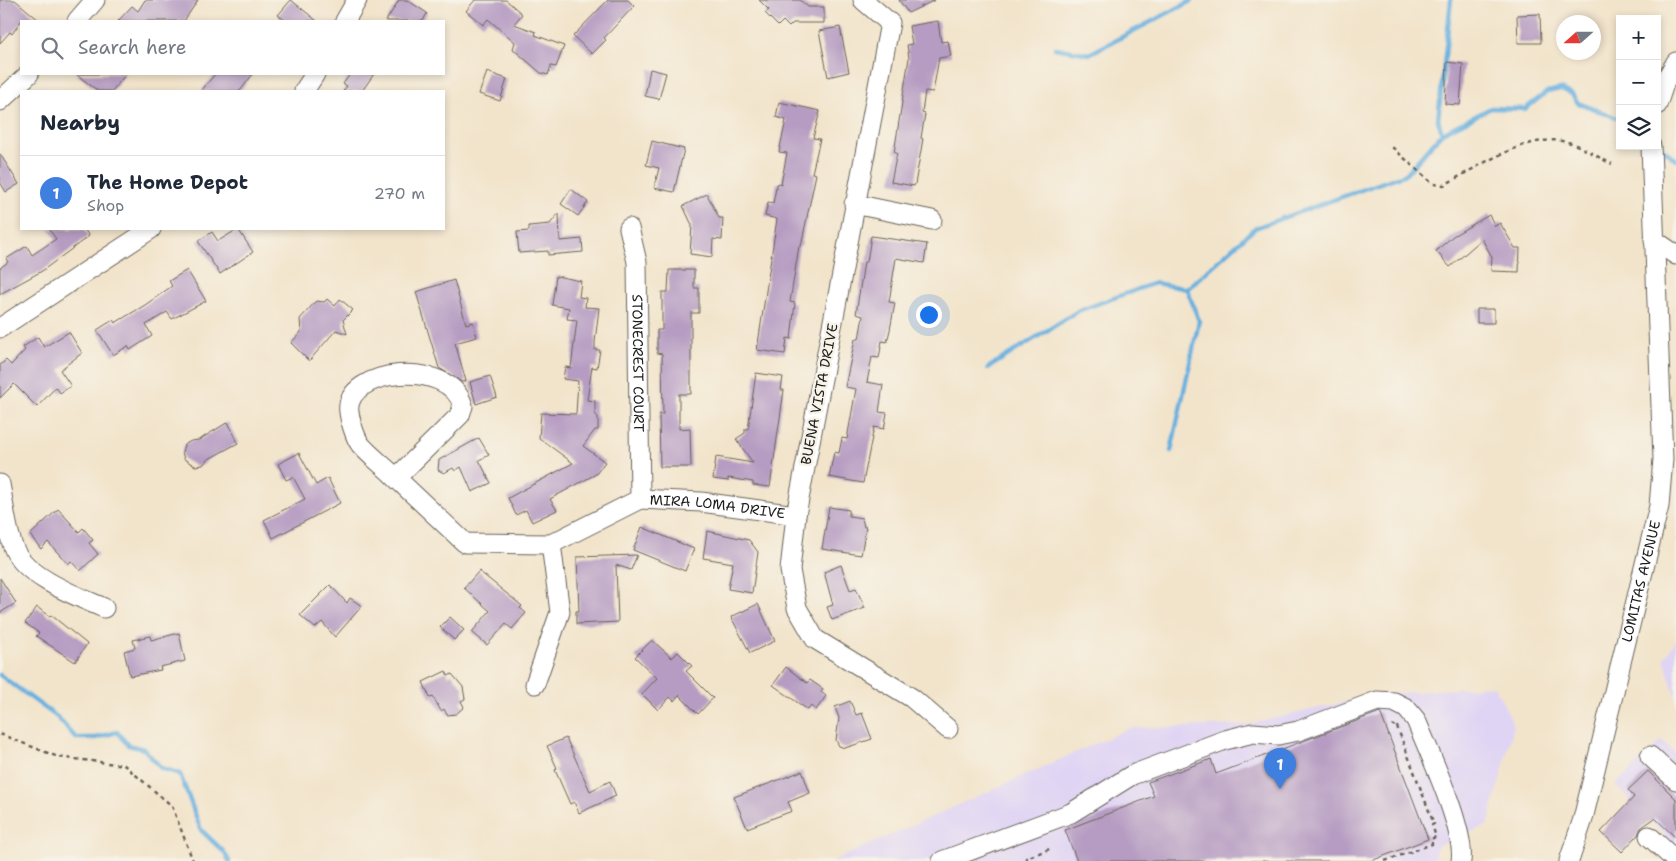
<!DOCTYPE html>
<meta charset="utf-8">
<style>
:root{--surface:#fff;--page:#f6f6f7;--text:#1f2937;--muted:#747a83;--line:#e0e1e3;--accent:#ea580c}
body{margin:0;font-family:"Shantell Sans",sans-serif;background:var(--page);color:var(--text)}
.controls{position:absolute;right:15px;top:15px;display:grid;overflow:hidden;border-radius:0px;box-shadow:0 2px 8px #0003}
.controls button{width:45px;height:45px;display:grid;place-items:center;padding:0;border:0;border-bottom:1px solid var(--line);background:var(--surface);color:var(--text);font:25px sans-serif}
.compass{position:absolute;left:1556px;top:15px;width:45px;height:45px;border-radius:50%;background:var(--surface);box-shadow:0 2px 8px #0003;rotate:249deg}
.you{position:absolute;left:928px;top:314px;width:18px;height:18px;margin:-12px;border:4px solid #fff;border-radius:50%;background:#1a73e8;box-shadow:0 0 0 8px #1a73e833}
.badge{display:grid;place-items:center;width:32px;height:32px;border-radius:50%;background:var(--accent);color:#fff;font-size:16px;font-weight:700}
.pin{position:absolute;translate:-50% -41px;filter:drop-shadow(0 1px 2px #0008)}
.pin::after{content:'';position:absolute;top:26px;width:18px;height:15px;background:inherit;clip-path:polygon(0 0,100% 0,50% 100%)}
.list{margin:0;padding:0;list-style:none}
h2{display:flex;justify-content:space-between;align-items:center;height:65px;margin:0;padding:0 20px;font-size:21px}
h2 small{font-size:16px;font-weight:400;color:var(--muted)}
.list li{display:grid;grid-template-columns:32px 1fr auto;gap:15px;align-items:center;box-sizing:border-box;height:75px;padding:0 20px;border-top:1px solid var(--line)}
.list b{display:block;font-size:19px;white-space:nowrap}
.list p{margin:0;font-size:16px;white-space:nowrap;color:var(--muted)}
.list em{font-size:16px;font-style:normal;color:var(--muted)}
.icon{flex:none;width:28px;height:28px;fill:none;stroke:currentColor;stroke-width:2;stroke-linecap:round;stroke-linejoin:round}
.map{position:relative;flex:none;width:1676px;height:861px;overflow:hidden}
.search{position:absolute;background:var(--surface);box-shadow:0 2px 8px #0003;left:20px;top:20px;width:425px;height:55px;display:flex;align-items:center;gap:12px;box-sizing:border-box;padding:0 18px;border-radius:0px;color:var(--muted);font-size:19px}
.panel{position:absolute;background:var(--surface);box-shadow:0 2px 8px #0003;left:20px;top:90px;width:425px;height:140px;border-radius:0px}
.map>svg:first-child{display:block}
.built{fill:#e0d4f4}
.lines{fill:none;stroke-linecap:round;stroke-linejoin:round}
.stream{stroke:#68b0df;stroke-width:4.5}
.building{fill:#b69cc2}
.minor-casing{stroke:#676259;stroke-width:21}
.path{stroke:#676259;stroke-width:2.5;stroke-dasharray:4 4;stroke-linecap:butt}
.minor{stroke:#fff;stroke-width:19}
.labels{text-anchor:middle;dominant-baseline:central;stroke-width:5;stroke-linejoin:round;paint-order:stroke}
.street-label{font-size:14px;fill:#1c1c1c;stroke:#f7f3e8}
</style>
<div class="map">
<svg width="1676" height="861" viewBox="0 0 1676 861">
<rect width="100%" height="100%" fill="#f7f3e8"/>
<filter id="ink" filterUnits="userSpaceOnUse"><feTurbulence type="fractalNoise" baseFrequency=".02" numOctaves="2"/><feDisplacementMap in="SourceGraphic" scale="10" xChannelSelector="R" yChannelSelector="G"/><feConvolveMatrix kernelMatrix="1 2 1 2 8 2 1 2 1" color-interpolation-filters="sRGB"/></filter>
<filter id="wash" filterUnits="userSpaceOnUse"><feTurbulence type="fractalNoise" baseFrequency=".0096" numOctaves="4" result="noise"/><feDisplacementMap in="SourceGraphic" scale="20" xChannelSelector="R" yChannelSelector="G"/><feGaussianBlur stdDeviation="1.12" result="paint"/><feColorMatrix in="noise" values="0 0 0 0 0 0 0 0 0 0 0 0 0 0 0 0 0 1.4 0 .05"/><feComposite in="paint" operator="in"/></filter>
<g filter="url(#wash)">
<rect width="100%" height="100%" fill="#f2e4cb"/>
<!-- built -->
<path class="built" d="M1676,641V699L1664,658Z
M1495,686L1514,726L1488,825L1437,846L1434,861H833L1130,728L1246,725L1374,695Z
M1662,740L1676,754V846L1615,785Z"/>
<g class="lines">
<!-- stream -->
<path class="stream" d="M1055,48L1089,54L1193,0
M1442,133L1438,120L1451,0
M1663,149L1676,160
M988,368L1078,311L1155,283L1187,289
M1171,451L1199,321L1187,289L1255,228L1406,174L1442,133L1491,108L1525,109L1547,92L1561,89L1572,94L1578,103L1620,119
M0,675L57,717L76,738H96L117,732L128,745L144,749L161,768L180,774L201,830L224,852L229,861"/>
</g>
<g id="blocks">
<!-- building -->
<path class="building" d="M0,0H15L40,21H21L12,34L10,32L0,43Z
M145,0H198L184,21H118L132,6L138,11Z
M291,0L317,21H286L278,15Z
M399,0H407L427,13L423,21H386Z
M475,0H506L522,14L514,24L536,32L535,35L564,46L556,67L551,66L548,75L541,73L513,49L515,42L488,19L483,25L466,11Z
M608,0H628L634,6L604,38L606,40L592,54L573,36Z
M759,0H800L808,7H824V23H793L789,27L783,21L778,26L765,13L769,10Z
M899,0H935L908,13Z
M1540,14L1541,43H1518L1517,15Z
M938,21L941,42L948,41L951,56L939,58L933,92L925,91L922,113L925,114L921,138L923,139L915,184L914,186L891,182L897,153H894L909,58L907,45L912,44L909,26Z
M840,27L849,72L828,77L819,31Z
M1447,62L1463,64L1460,105L1445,104Z
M650,69L666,73L659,99L645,96Z
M487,72L507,79L500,101L479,94Z
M76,74H126L112,91H98Z
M215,74H253L240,91H201Z
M350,74H374L362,91H343L347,86L343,84Z
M779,102L820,111L813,138L820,139L812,173L816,174L801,246H799L790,302L795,303L791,339L787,338L785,354L757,350L777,219L765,216L768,202L773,203L777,183L781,184L787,153L779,152L786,120L776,117Z
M652,141L684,149L674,192L654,188L659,168L646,165Z
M0,154L19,184L6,192L0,182Z
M571,189L588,202L578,216L561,204Z
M707,194L719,218H723L722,240L713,239L712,257L690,254L692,225L683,206Z
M559,213L560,241L582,239L583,252L548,255V251L519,253L517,232L529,231V226L550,224Z
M1489,215L1495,226L1500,223L1515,248H1520L1519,272L1491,271L1492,257L1482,239L1450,267L1436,251L1453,236Z
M49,229H84L89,236L42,271L0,294V268L8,262L6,259L27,246L32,255L56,239Z
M238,229L253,252L220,274L198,241L212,232L218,241Z
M871,236L927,244L924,263L896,258L889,302L895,303L890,330L887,342L882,341L879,358L872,357L867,382L883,385L879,412L887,413L884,429L874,427L863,483L829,477L834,452L839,453L842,438L847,439L856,389L845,387L855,339H859L863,316L856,314L864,262H867Z
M187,270L206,301L172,319L167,312L146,325L152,336L130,350L128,346L113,355L97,330L113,320L115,323L145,305L172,286L169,281Z
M669,270H694V288H699V313H691V394H679V429L690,428L691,467H660L659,414H663L662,354L657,353V330H662V292H668Z
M556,276L581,281L579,297L586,298L585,307L599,308L595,342V350H600L597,368L592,367L587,400L595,401V414L598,417V430H595L583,446L605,462L596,474L550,499L557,510L532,522L526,510L516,515L508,498L573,463L539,438L541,413L576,414L578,381L563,379L565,367L571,368L577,320L567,319L569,308L552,305Z
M454,280L466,324L473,322L477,337L455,343L466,381L462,382L439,368L416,292Z
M327,299L335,306L340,299L353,310L343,320L347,334L336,330L309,361L291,343L301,332L300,319L316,301L324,302Z
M1477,309H1494V323H1477Z
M69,332L82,353L60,370L71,386L60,393L56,387L37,407L14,384L0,398V365L6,360L11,365L25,350L23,347L38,337L44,347Z
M756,373L783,377L781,390H784L770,487L753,485V482L728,478V481L713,479L716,457L753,463L736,439L745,433V429H748Z
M490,376L497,397L476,404L470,382Z
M228,422L238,443L207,460L203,465L195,466L184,459L182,452L184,445L191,441L199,440Z
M479,438L489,455L479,460L491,483L472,492L461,467L455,471L453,468L444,473L438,470L439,460Z
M299,453L316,485L328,478L340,503L273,538L264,520L305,499L293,477L286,480L278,464Z
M829,507L849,510V516L862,518L864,527H866L861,555L822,549Z
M58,509L79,532L83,528L93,540L89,543L98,554L80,571L71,561L68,564L48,542L41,549L30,535Z
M642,527L694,549L685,571L633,550Z
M707,531L749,540L758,552L752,593L728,589L733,563L703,558Z
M637,555L631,570L616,565L618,622L576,624V611H579L577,557Z
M841,565L850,590L856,588L865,608L832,620L827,607L833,605L824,572Z
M479,571L522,606L520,608L526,613L512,629L506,624L487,645L472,632L490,611L464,588Z
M0,578L16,603L0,613Z
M330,585L347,603L350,598L362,606L335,637L322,622L315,628L300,615Z
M758,604L775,641L750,653L731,617Z
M37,607L50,617L51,615L87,644L75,662L36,636L39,633L25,623Z
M450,617L464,630L454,640L440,627Z
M179,633L185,661L160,667L161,670L130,676L124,651L135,648L133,640L150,636L151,640Z
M652,640L672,658L678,652L692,666L686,671L713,698L698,714L679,695L674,701L670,697L658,710L642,694L657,678L635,657Z
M786,667L807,683L810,680L823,689L821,692L826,696L816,710L811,706L808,710L773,685Z
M446,671L448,676L452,674L463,687L465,699L461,701L464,707L456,714L447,715L444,709L441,711L433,697L430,698L423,682Z
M850,701L856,715L862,713L872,739L845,748L839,746L836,740L839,718L835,707Z
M1380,712L1428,839L1371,861H1077L1065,830L1154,796L1148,782L1211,759L1216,774Z
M566,738L590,791L610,781L616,796L579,813L574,802L570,804L555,770L557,768L547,746Z
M802,771L810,793L788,802L792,811L747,828L734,797Z
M1648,771L1676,799V838L1655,818L1641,828L1638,835L1622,852L1601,832L1634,797L1628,790Z"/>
</g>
</g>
<g filter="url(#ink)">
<use href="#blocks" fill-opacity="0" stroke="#676259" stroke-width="1"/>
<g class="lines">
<!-- minor casing -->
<g class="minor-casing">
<g id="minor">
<path d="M863,0L890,23L796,515L790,570L797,608L815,639L912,698L948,729"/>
<path d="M77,21L95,0"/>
<path d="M345,21L357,0"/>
<path d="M304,91L315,74"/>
<path d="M0,101L29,74"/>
<path d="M1657,105L1665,81L1676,62"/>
<path d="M854,204L932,220"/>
<path id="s1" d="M629,228L637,262L640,499"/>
<path d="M1654,240L1676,255"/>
<path d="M0,328L151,229"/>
<path id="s2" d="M396,478L460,415L463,406C450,357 343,369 349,412C350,420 355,437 360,444C369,455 383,465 393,475C417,498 441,520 465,543L551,544L640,499L701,502L796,515"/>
<path d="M0,484C4,504 6,529 14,549C27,578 77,596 104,608"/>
<path d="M535,684L560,612L551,544"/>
<path d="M1650,756L1676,780"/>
<path d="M1649,836L1676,861"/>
<path d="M942,861L1071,813L1132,775L1225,740L1253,733L1278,735L1298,731L1377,701L1394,702L1406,708L1416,720C1429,752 1466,831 1461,861"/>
<path id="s3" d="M1569,861L1583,819L1659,506L1663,459L1651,146"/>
</g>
</g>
<!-- path -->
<path class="path" d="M1392,147L1433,184L1444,185C1478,167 1531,130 1571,143C1585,148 1599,158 1612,164
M0,734L58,757L124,765L172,806L193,861
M1027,861L1026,858L1052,848
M1385,861L1432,844L1431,839L1436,837L1432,825L1434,824L1396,724L1393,726"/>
<!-- minor -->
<use href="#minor" class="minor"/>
</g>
</g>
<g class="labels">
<!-- street labels -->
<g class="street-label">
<text stroke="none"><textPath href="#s1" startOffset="136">STONECREST COURT</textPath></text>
<text transform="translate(819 394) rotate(-79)">BUENA VISTA DRIVE</text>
<text stroke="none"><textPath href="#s2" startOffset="688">MIRA LOMA DRIVE</textPath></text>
<text stroke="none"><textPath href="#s3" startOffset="289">LOMITAS AVENUE</textPath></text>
</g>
</g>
</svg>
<div class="controls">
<button>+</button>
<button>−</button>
<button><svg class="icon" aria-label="layers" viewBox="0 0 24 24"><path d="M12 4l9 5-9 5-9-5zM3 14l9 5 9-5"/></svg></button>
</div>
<svg class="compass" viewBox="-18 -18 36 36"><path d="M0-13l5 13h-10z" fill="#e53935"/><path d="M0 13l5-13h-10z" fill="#747a83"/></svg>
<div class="you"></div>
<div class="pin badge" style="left:1280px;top:789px;background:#3f7fe0">1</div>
<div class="search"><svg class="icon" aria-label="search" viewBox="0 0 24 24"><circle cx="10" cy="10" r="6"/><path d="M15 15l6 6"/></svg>Search here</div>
<section class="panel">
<h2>Nearby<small></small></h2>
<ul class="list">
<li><span class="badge" style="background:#3f7fe0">1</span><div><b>The Home Depot</b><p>Shop</p></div><em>270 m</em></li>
</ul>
</section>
</div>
